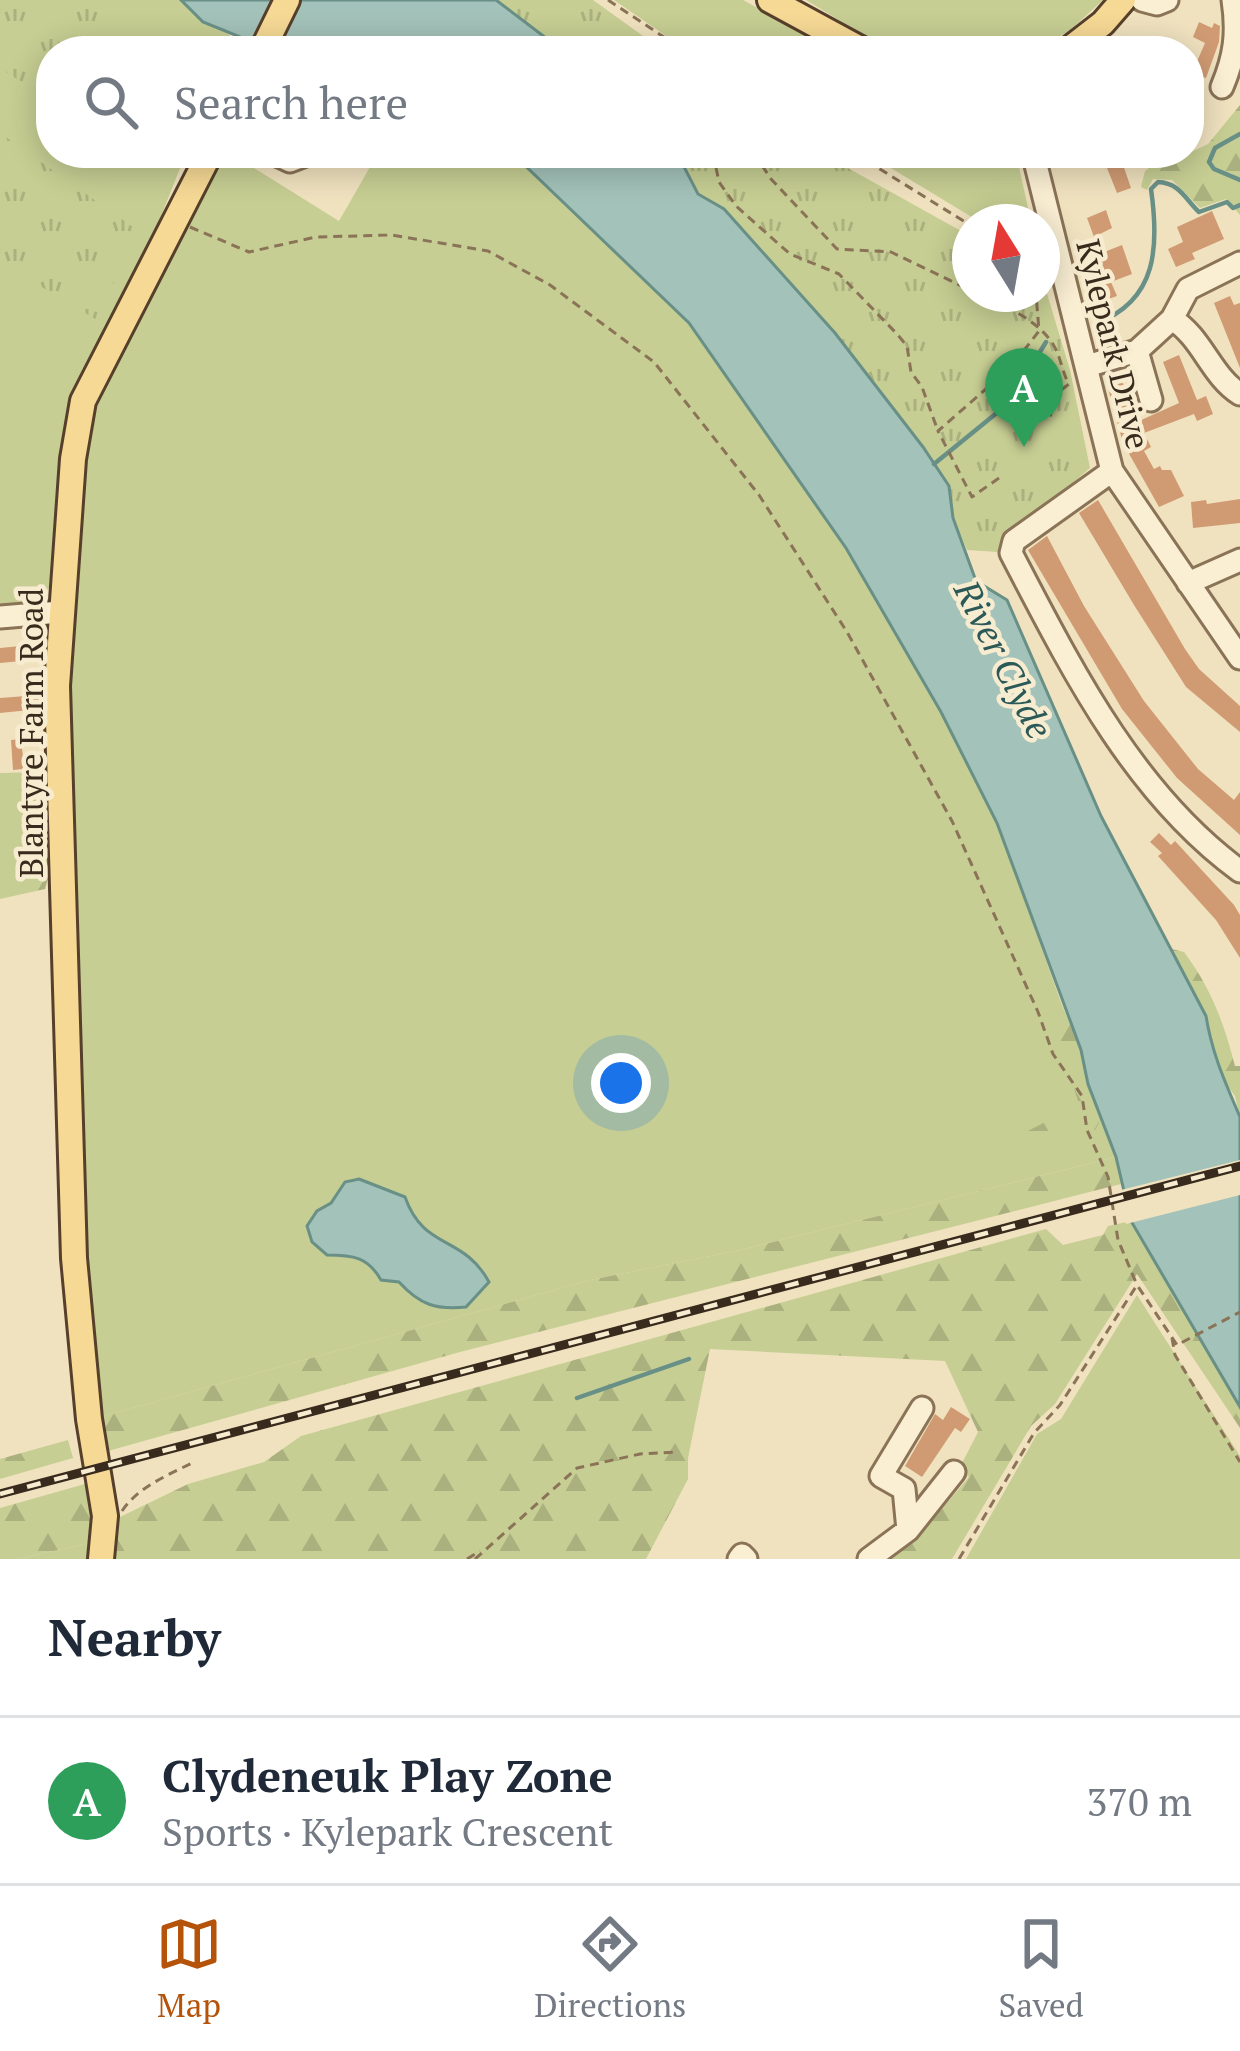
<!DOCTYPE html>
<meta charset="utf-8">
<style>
:root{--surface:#fff;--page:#f6f6f7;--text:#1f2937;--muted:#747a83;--line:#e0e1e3;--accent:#b45309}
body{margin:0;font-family:"PT Serif",serif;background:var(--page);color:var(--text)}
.compass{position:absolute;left:952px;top:204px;width:108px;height:108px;border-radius:50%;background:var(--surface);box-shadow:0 6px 30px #0003;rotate:349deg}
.you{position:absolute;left:621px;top:1083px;width:42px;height:42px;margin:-30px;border:9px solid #fff;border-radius:50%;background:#1a73e8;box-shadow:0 0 0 18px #1a73e833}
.badge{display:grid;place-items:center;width:78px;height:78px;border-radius:50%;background:var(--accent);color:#fff;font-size:39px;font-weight:700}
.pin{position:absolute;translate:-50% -99px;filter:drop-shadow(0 3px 6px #0008)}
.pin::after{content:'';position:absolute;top:63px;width:42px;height:36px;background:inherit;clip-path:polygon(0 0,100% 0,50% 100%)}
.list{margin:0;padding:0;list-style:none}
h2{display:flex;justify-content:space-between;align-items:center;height:156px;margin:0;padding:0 48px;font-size:51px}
h2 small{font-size:39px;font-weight:400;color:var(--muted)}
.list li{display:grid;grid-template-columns:78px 1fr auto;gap:36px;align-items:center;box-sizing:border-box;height:168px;padding:0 48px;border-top:3px solid var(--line)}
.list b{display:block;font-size:45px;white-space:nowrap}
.list p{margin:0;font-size:39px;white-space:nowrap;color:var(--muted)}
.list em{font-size:39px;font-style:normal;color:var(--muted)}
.icon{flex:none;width:66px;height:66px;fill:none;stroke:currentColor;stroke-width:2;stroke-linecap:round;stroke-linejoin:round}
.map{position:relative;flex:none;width:1240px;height:1559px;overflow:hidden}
.search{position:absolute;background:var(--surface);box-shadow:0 6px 30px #0003;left:36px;right:36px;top:36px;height:132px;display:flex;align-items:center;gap:30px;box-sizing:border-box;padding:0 42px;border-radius:48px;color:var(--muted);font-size:45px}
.sheet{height:324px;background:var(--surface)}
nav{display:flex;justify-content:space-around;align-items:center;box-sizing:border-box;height:168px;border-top:3px solid var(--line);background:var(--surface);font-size:33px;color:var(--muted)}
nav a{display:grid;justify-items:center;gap:6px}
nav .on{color:var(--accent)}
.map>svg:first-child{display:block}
.grass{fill:#c6ce93}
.forest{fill:url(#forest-firs)}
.park{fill:url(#park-tufts)}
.water{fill:#a3c2b9;stroke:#699087;stroke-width:3}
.pier{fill:#f0e2bf}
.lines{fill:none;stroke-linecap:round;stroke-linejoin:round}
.stream{stroke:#699087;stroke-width:4.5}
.building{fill:#d09b73}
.minor-casing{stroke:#8a7357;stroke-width:27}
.major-casing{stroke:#57402b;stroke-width:30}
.path{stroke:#8a7357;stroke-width:3;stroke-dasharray:9 6;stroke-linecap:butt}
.minor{stroke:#faefd3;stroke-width:21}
.major{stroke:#f6d995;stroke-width:24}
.rail-casing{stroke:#382a1c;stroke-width:9}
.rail{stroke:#f7eccf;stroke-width:4.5;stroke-dasharray:14;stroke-linecap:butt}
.labels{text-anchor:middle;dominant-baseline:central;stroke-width:9;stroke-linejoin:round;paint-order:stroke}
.street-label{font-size:33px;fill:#382a1c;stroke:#f7eccf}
.water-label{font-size:36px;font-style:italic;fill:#2a5957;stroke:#f7eccf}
</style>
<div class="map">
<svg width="1240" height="1559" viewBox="0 0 1240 1559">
<defs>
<pattern id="forest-firs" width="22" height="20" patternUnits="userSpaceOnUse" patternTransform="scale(3)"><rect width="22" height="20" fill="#c6ce93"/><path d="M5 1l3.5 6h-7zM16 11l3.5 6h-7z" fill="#abb17e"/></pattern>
<pattern id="park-tufts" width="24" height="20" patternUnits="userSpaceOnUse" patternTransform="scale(3)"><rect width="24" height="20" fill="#c6ce93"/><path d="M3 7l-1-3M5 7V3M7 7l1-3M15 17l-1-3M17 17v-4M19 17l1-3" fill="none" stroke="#abb17e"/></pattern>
</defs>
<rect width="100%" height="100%" fill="#f0e2bf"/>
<!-- grass -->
<path class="grass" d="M0,0H181L203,22L230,34L225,51H51V153H186L156,229L73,390L67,416L49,588L31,604L0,607Z
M614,0H743L836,51H688Z
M806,0H1103L1068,32L1031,51H905L870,39Z
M217,153H230L339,221L378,153H512L689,323L846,548L941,712L997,823L1116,1157L745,1249L590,1280L97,1418L83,1300L64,746L87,413Z
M866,153H1016L1031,222H980Z
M39,772L46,789L48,878L0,883V773Z
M1137,1295L1240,1456V1559H966L1037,1434L1061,1419Z
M93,1542L91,1559H19Z"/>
<!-- forest -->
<path class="forest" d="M1240,105V215L1226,199L1200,208L1172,180L1153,179L1147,190L1141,187L1145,171L1169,153H1189L1208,144Z
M43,873L48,878L45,889L0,899V879Z
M1172,949L1184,952C1211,988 1224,1023 1235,1066H1240V1117L1235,1096L1222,1078L1211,1052L1206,1016Z
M1061,1003L1081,1050L1099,1123L1095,1130L1066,1138L1049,1155L1026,1156L1018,1136L1063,1113L1076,1111L1078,1101L1048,1008Z
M1116,1157L1121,1184L460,1352L101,1453L97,1418L590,1280L745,1249Z
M1131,1221L1240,1407V1428L1137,1274L1055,1404L1031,1426L952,1559H891L918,1537L969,1477L959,1469L978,1432L945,1361L710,1349L688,1458V1479L646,1559H114L120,1517L188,1484L264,1462L301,1436L1046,1229L1063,1245L1103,1235L1108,1226Z
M68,1440L73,1458L0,1479V1459Z
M92,1482L98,1505L93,1542L19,1559H0V1508Z"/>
<!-- park -->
<path class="park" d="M0,0H75L95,10L166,30L197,51H51V101L0,68Z
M496,0H593L664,51H563Z
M0,133L137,230L97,320L0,262Z
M671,153H821L970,236V294H1042V277L1070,370L1090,468L1002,544L998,552L967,550L953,518L949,486L923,447L835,333L724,209L698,194L680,159Z"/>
<!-- water -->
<path class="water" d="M181,0H496L563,51L270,49L203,22Z
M512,153H671L680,159L698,194L724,209L835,333L923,447L949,486L953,518L976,581L1007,600L1101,816L1206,1016C1212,1054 1226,1084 1240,1117V1407L1131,1221L1116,1157L1088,1084L1081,1050L997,823L941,712L846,548L689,323Z
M359,1179L405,1197C424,1251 463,1234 489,1282L466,1307C436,1310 420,1305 399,1282L381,1280C368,1257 353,1255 327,1255L312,1242L307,1226L317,1211L331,1203L345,1182Z"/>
<!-- pier -->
<path class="pier" d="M1240,1160V1195L1126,1224L1117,1191Z"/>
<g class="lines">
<!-- stream -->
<path class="stream" d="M1240,134L1215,148L1209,162L1214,169L1240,180
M1097,323C1158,300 1159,245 1151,189L1158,182C1180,183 1185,199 1199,212L1227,202L1233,208L1240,205
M934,464L1009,403L1046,342
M577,1398L689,1359"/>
</g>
<!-- building -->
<path class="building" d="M1199,22L1212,28L1214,23L1220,26L1219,42L1206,78L1202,77L1189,105V80L1205,43L1193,37Z
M1077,153H1119L1131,188L1117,193L1103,158L1082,166Z
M1106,210L1112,228L1094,237L1087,218Z
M1212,211L1224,239L1192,253L1195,259L1176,267L1168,249L1183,242L1177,227Z
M1122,245L1132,274L1111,282L1117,296L1100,302L1093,283L1102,279L1094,256Z
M1230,296L1234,305L1240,303V368L1214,303Z
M1179,355L1197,400L1206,396L1213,414L1197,421L1194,414L1144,433L1151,447L1144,451L1154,469L1160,466L1162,470H1171L1184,496L1159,507L1123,443L1105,377L1118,372L1139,421L1179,403L1163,362Z
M1240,499V523L1193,528L1191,502L1206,500L1207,504Z
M1098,500L1185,649L1199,669L1240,706V732L1186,687L1134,605L1079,513Z
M1047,536L1084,606L1144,701L1198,769L1234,800L1240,792V835L1177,778L1122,709L1028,550Z
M31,645L32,660L0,663V648Z
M39,695L40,709L0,713V698Z
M21,739L23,757L31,756L32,768L13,770L11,740Z
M1159,833L1171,845L1175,841L1234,905L1240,915V958L1216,920L1158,856L1162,853L1150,842Z
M951,1407L970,1419L961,1432L955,1428L922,1477L905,1466L935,1414L943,1420Z"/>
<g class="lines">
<!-- minor casing -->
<g class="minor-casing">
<path id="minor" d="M1142,0L1157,4L1167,0
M1222,87C1235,56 1238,33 1233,0
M273,153L290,161L311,153
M1033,153L1112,471L1240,658
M1172,319C1202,337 1211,376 1240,394
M1137,351L1151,400
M1087,366L1137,351L1172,319L1188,289L1240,263
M1112,471L1014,541L1011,553C1071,668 1133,793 1240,871
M1188,583L1240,560
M0,617L60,612
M908,1530L904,1489L881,1476L922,1408
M739,1559L742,1555L746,1559
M869,1559L908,1530L954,1472"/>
</g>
<!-- major casing -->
<g class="major-casing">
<path id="major" d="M770,0L864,51
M262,51L287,0
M1067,51L1103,23L1123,0
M101,1559L105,1516L89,1419L74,1258L57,686L73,459L83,401L210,153"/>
</g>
<!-- path -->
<path class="path" d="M608,0L685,51
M713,153L719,182L736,206L790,254L839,274L897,334L907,346L911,372L922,387L938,431
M754,153L771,179L837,249L891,252L970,290
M854,153L970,225
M190,227L249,252L316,237L392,235L488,251L550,285L654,362L759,495L847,632L952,821L1038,1012L1053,1054L1082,1096L1087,1130L1108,1177L1118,1240L1137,1285
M978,294C1004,305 1039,320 1054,346C1061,358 1062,372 1069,384L1056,394L1050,417
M999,478L972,497L938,431L1011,367L1039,331L1036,294
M1172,1338L1175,1355L1240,1462
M122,1511C138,1487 168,1475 194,1462
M467,1559L480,1551
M475,1559L577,1468L640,1454L675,1452
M959,1559L1034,1433L1060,1405L1137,1285L1177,1345L1240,1312"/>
<!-- minor -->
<use href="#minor" class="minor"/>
<!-- major -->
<use href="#major" class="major"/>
<!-- rail casing -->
<g class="rail-casing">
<path id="rail" d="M0,1494L1240,1166"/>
</g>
<!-- rail -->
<use href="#rail" class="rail"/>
</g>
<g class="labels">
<!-- street labels -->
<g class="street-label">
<text transform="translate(1114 344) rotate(76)">Kylepark Drive</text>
<text transform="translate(30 733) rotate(-90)">Blantyre Farm Road</text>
</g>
<!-- water labels -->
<g class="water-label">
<text transform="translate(1004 659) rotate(63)">River Clyde</text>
</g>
</g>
</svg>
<svg class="compass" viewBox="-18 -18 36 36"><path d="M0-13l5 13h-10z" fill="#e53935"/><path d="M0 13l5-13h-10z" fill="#747a83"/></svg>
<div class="you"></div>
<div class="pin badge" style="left:1024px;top:447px;background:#2e9e5b">A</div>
<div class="search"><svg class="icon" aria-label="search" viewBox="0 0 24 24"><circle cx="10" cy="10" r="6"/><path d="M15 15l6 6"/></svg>Search here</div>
</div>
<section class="sheet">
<h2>Nearby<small></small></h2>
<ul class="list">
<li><span class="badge" style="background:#2e9e5b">A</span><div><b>Clydeneuk Play Zone</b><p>Sports · Kylepark Crescent</p></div><em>370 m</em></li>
</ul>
</section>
<nav>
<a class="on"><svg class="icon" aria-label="map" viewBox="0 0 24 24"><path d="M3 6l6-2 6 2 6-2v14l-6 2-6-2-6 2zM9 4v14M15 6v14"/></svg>Map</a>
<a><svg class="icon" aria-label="directions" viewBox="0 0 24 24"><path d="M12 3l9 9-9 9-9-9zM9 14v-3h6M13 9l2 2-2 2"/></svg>Directions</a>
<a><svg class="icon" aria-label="saved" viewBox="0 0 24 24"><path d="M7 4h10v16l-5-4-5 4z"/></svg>Saved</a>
</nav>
